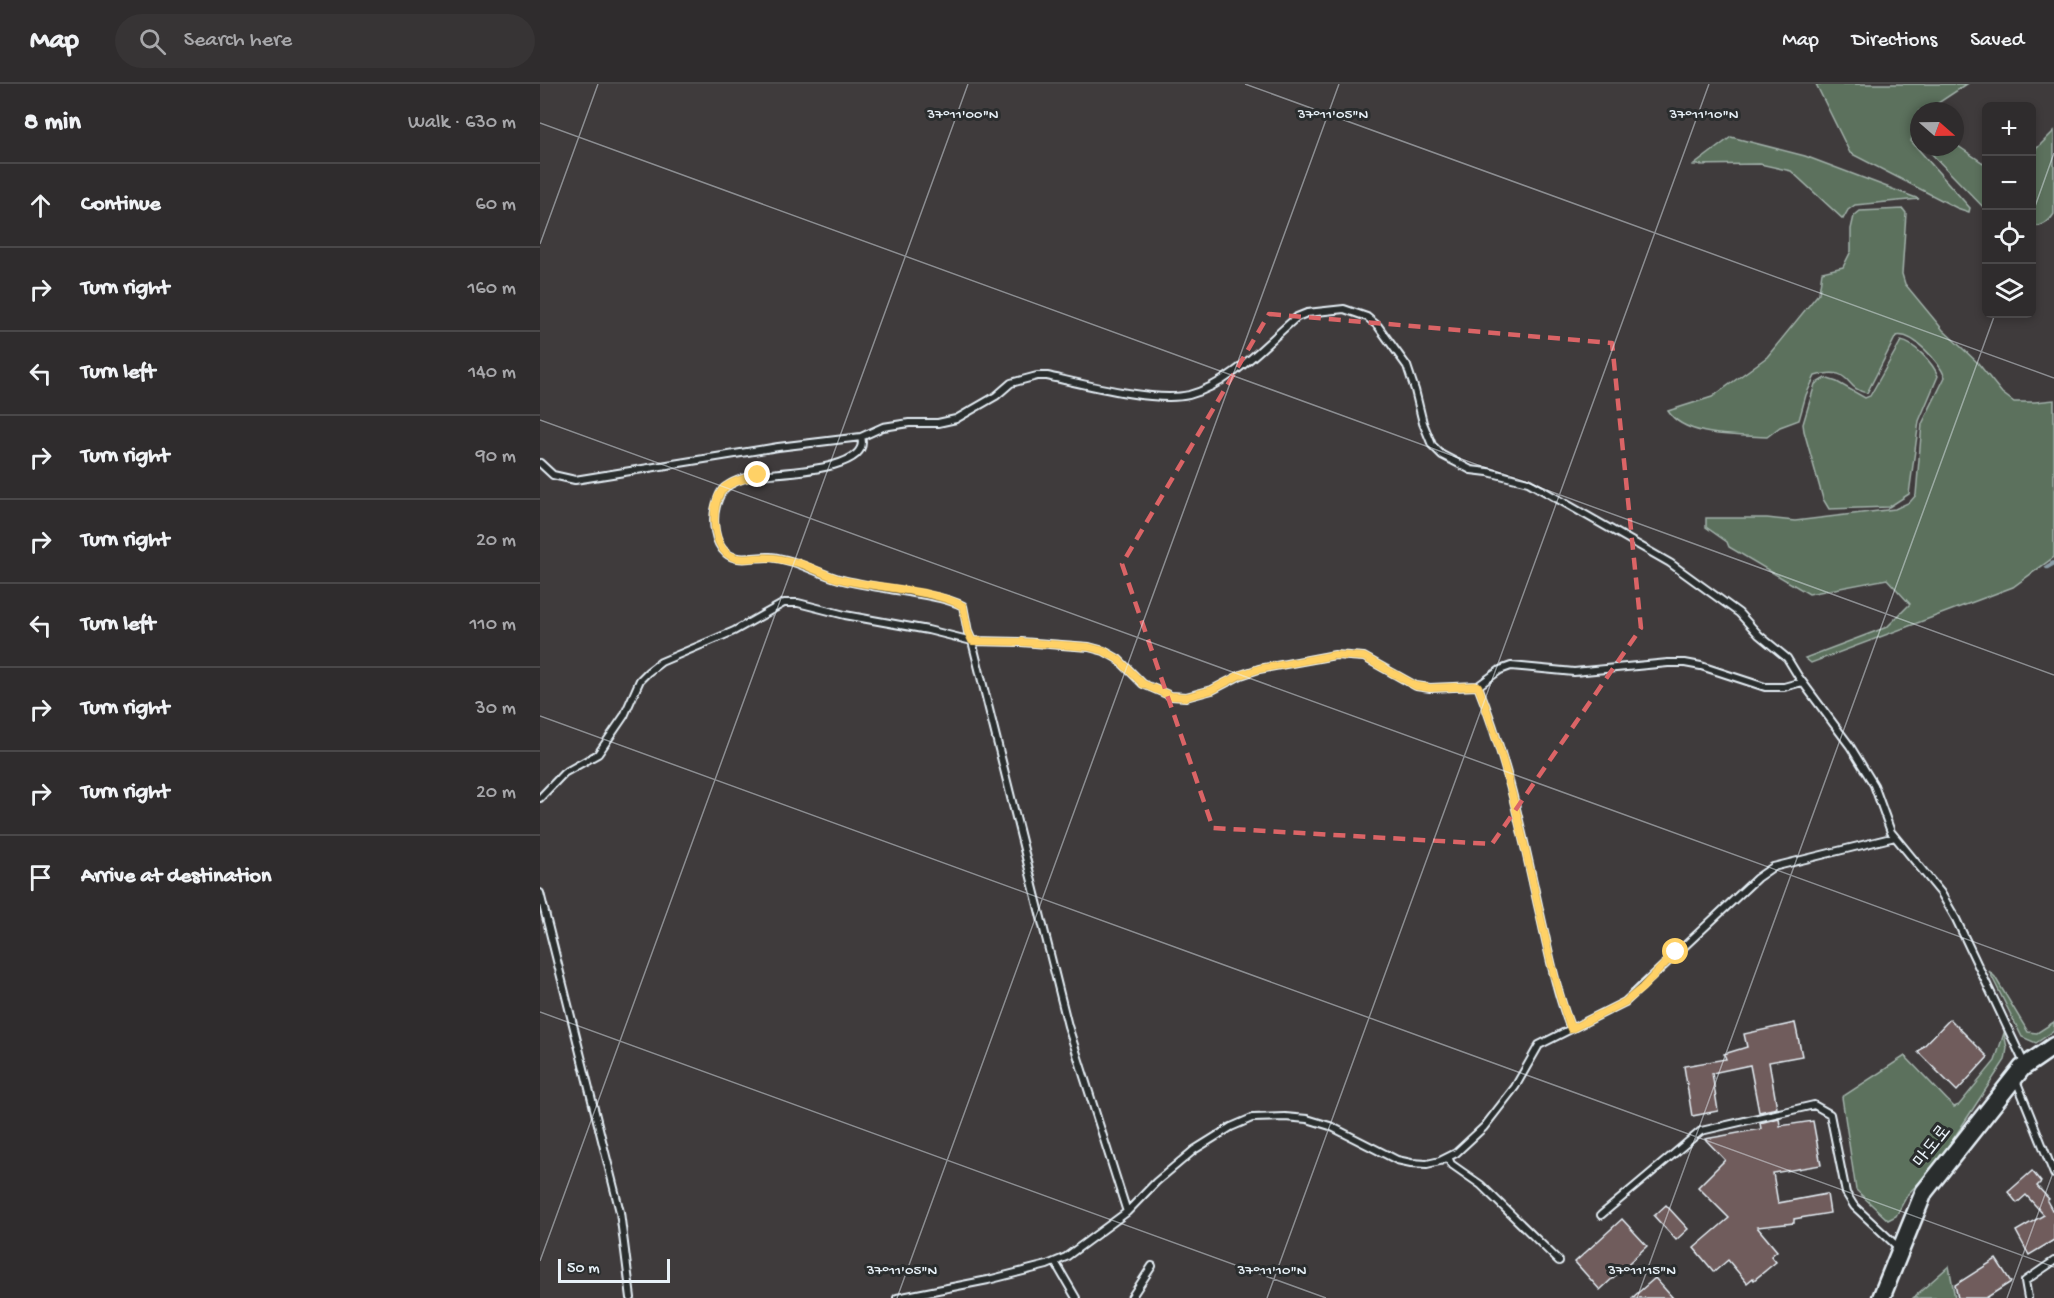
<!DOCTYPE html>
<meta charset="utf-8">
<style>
:root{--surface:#2f2c2d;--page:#373435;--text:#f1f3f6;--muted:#a7a7aa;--line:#4a4849}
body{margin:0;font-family:"Gochi Hand","Poor Story",sans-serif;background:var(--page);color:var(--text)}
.controls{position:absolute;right:18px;top:18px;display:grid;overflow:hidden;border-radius:9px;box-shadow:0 3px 9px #0003}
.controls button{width:54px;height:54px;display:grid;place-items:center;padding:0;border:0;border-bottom:2px solid var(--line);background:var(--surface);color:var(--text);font:30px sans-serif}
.compass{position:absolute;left:1370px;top:18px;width:54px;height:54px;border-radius:50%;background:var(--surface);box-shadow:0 3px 9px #0003;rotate:110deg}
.scale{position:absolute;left:18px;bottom:15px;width:112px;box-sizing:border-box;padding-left:6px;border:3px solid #e8f1f8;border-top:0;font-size:16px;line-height:21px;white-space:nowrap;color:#e8f1f8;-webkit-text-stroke:4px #2a2d2e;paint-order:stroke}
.stop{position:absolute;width:18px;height:18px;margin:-14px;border:4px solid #ffd166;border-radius:50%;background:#fff}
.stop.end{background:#ffd166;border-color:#fff;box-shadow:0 2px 6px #0008}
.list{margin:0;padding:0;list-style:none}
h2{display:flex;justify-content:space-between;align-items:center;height:78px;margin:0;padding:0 24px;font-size:26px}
h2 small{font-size:20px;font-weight:400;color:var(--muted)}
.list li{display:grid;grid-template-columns:39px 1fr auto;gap:18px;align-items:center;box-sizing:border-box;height:84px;padding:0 24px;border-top:2px solid var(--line)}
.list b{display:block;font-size:22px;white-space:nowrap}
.list em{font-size:20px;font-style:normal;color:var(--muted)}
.icon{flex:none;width:33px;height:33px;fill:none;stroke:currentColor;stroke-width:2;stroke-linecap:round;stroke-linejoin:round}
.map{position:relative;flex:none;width:1514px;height:1214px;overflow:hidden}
header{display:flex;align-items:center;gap:36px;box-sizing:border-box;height:84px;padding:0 30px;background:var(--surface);border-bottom:2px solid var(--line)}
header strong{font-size:28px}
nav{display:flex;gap:33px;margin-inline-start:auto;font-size:21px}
.search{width:420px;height:54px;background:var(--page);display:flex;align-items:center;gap:15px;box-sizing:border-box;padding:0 21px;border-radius:33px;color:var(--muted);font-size:22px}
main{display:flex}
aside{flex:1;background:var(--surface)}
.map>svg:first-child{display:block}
.green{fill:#5b715d;stroke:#a2b1aa;stroke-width:1.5}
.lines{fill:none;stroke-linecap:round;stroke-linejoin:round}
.stream{stroke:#8a9ca6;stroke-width:4.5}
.building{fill:#6f5c5b;stroke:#e8f1f8;stroke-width:1.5}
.lane-casing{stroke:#e8f1f8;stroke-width:10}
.secondary-casing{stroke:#e8f1f8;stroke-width:21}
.lane{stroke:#2a2d2e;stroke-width:6}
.secondary{stroke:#2a2d2e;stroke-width:16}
.route{stroke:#ffd166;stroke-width:8}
.marked{fill:none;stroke:#db6466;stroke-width:4.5;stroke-dasharray:12 8;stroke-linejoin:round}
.ticks{fill:none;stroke:#e8f1f8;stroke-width:1.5;stroke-opacity:0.45}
.labels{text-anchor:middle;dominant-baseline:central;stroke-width:6;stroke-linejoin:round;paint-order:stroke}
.street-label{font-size:20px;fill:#e8f1f8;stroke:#2a2d2e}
.ticks-label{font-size:15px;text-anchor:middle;fill:#e8f1f8;stroke:#2a2d2e;stroke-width:6;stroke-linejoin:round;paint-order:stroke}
</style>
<header>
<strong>Map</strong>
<div class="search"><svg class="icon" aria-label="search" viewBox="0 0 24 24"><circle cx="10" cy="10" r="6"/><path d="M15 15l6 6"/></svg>Search here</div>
<nav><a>Map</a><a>Directions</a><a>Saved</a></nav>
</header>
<main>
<aside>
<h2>8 min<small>Walk · 630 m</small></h2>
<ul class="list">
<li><svg class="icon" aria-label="ahead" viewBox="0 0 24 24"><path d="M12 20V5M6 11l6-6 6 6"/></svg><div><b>Continue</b></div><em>60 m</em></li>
<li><svg class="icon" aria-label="right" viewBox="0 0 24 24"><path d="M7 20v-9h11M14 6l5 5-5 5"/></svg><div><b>Turn right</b></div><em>160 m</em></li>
<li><svg class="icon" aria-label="left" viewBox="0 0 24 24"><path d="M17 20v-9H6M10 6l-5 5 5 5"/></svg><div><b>Turn left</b></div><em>140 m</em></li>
<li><svg class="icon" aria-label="right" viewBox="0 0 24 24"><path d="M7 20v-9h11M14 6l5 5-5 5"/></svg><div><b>Turn right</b></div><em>90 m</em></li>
<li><svg class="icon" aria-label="right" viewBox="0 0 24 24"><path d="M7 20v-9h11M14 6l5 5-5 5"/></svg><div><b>Turn right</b></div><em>20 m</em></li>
<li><svg class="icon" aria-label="left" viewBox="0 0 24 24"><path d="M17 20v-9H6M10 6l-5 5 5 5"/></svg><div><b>Turn left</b></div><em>110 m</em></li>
<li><svg class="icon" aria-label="right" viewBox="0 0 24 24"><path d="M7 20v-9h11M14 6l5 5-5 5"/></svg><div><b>Turn right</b></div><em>30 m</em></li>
<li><svg class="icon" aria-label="right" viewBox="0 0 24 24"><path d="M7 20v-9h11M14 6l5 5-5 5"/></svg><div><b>Turn right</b></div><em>20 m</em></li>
<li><svg class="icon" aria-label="arrive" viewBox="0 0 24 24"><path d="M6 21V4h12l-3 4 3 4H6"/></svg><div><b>Arrive at destination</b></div></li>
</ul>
</aside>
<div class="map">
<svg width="1514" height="1214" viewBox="0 0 1514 1214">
<rect width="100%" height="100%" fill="#3f3b3c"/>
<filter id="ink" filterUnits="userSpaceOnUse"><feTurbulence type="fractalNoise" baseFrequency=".0167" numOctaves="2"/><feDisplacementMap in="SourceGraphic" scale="12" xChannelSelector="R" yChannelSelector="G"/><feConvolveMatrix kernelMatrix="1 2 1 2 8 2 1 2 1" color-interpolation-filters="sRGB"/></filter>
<g filter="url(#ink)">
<!-- green -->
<path class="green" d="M1276,0H1427L1392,23L1390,27H1379V42L1375,44L1371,57L1430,124L1429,128L1417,124L1310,69Z
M1514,47V130C1509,138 1501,144 1492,142V69Z
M1191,53L1265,72L1379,115L1315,121L1308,126L1303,135L1251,87L1220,80L1154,81Z
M1415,60L1446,81V126L1385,63H1415Z
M1363,125L1366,129L1362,190L1365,200L1403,246L1438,279L1462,309L1474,318H1495L1514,316V473L1473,503L1271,579L1265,574L1347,543L1370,520L1347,495L1269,510L1189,463L1187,458L1166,443V434H1227L1255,437L1355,425L1370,418L1376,411L1382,340L1405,293C1399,278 1373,248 1356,252L1327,309C1303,305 1313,281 1275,292L1266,311L1259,336L1240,343L1227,353C1198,351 1145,354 1128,327L1172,313L1227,273L1279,209L1282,188L1303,183L1311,167V145L1314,132L1320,127Z
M1361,257C1374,259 1393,279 1398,292L1379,337L1369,410L1349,423L1289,425L1283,415L1264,347L1263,340L1275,300L1285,294L1297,298L1325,314L1330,312Z
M1449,887L1455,893L1488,948L1497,949L1514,938V947L1496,959L1482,953Z
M1464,949L1467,964L1465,976L1397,1080L1368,1110L1356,1132L1348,1136L1316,1106L1302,1013L1365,972L1414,1023L1419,1021L1455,977Z
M1409,1182L1415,1214H1373Z"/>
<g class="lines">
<!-- stream -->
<path class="stream" d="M1507,483L1514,479"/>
</g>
<!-- building -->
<path class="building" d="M1410,935L1448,973L1417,1007L1378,968Z
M1255,939L1262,972L1229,978L1237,1024L1219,1028L1210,981L1172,989L1178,1027L1152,1032L1144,982L1186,975L1184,970L1207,963L1204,950Z
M1239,1034L1240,1042L1273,1037L1281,1081L1233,1089L1238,1119L1287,1110L1290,1129L1254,1135V1139L1217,1143L1237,1167L1231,1172L1236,1178L1214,1196L1213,1194L1207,1199L1188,1176L1174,1188L1154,1164L1189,1134L1158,1103L1185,1076L1165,1055L1221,1045L1220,1039Z
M1492,1087L1501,1098L1497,1102L1509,1115L1507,1117L1512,1126L1514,1125V1156L1489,1171L1476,1147L1504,1131L1486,1111L1477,1119L1468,1108Z
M1126,1121L1148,1145L1136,1156L1114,1132Z
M1082,1135L1107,1162L1060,1206L1035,1178Z
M1456,1175L1471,1198L1446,1214H1418L1415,1201Z
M1115,1194L1133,1214H1092Z"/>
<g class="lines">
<!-- lane casing -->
<g class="lane-casing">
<path id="lane" d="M321,353C332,387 240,388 221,391C210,392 195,396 186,403C180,407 178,415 176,422C172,436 174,459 186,469C197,479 217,472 230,473C255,475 276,489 299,495C325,502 353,505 380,510C395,513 410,515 423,522L428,548L432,557L528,942L587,1128
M0,379L13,391L35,396L238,363L321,353L343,343L369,339H398L416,335L456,312L471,299L497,292H507C543,300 615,319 649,311C691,300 725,260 757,233L767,229L804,225L827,233L838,242L867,282L875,306L883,339L892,361L902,371L931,386L948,388L988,398L1130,479L1199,529L1219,551L1247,574L1258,592L1310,662L1334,701L1351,748L1401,809L1416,835L1485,981
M938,602C966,672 982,748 998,821C1008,863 1015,905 1031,945
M0,714L24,689L58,670L84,632L100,596L108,588L121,578L194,547L244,519H258L305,531L388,546L432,557L481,558L549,563L564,567L578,575L603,600L631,612L646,613L672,606L701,591L719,585L795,571L824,573L876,602L890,604L938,602L960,586L971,582L1034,588L1128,579H1145L1161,582L1225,603H1244L1262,598
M0,809L80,1128L91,1214
M1476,996L1514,1090
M908,1073L911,1080L941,1101L1019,1177
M1061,1131L1161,1047L1274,1021L1290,1030L1306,1109L1314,1122L1360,1165
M515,1178L536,1214
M357,1214L448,1196L507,1181L526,1173L587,1128L616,1098L654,1066L691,1043L712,1034L745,1033L767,1035L790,1042L857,1076L871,1079L887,1080L900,1077L916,1069L944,1043L975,1003L999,961L1085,918L1217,794L1233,783L1355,753
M591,1214L612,1182
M1488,1214L1485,1197L1514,1177"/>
</g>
<!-- secondary casing -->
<g class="secondary-casing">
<path id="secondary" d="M1341,1214L1384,1108L1482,984L1514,962"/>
</g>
<!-- lane -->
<use href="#lane" class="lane"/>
<!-- secondary -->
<use href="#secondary" class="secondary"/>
</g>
</g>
<g class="lines" filter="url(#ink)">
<!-- route -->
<path class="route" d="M218,391C207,394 192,397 184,404C170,418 171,460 189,471C202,479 219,471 234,474C245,476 259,478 269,483C279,487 288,492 299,495C334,504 393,505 423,522L428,548L432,557L481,558L549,563L564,567L578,575L603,600L631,612L646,613L672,606L700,591L719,585L795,571L824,573L876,602L890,604L938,602C965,671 981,745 997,817C1007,860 1015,903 1031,945L1085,918L1102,904L1136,868"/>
</g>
<!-- marked area -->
<path class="marked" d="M729,230L1072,259L1101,544L952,760L673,744L582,480Z"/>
<!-- ticks -->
<path class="ticks" d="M705,0L1514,294M0,39L1514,591M1492,131L1514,69M0,160L58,0M0,336L1514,887M0,632L1514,1183M0,928L786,1214M0,1177L428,0M357,1214L799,0M727,1214L1169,0M1097,1214L1455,230M1467,1214L1514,1086"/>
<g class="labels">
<!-- street labels -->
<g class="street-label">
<text transform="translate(1393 1063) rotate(-52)">마도로</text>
</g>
</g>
<g class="ticks-label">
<text x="423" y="34">37°11'00"N</text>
<text x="793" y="34">37°11'05"N</text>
<text x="1164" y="34">37°11'10"N</text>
<text x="362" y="1190">37°11'05"N</text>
<text x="732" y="1190">37°11'10"N</text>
<text x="1102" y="1190">37°11'15"N</text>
</g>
</svg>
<div class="controls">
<button>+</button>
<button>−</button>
<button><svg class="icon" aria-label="locate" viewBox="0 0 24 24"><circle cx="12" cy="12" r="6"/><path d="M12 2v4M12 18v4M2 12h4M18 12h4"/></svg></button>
<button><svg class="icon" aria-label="layers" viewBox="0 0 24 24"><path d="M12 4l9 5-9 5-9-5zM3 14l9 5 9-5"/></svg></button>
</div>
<svg class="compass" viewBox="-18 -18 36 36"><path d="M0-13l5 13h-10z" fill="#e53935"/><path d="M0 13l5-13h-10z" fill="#a7a7aa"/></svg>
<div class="scale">50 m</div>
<div class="stop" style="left:1136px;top:868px"></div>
<div class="stop end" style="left:218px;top:391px"></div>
</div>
</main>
